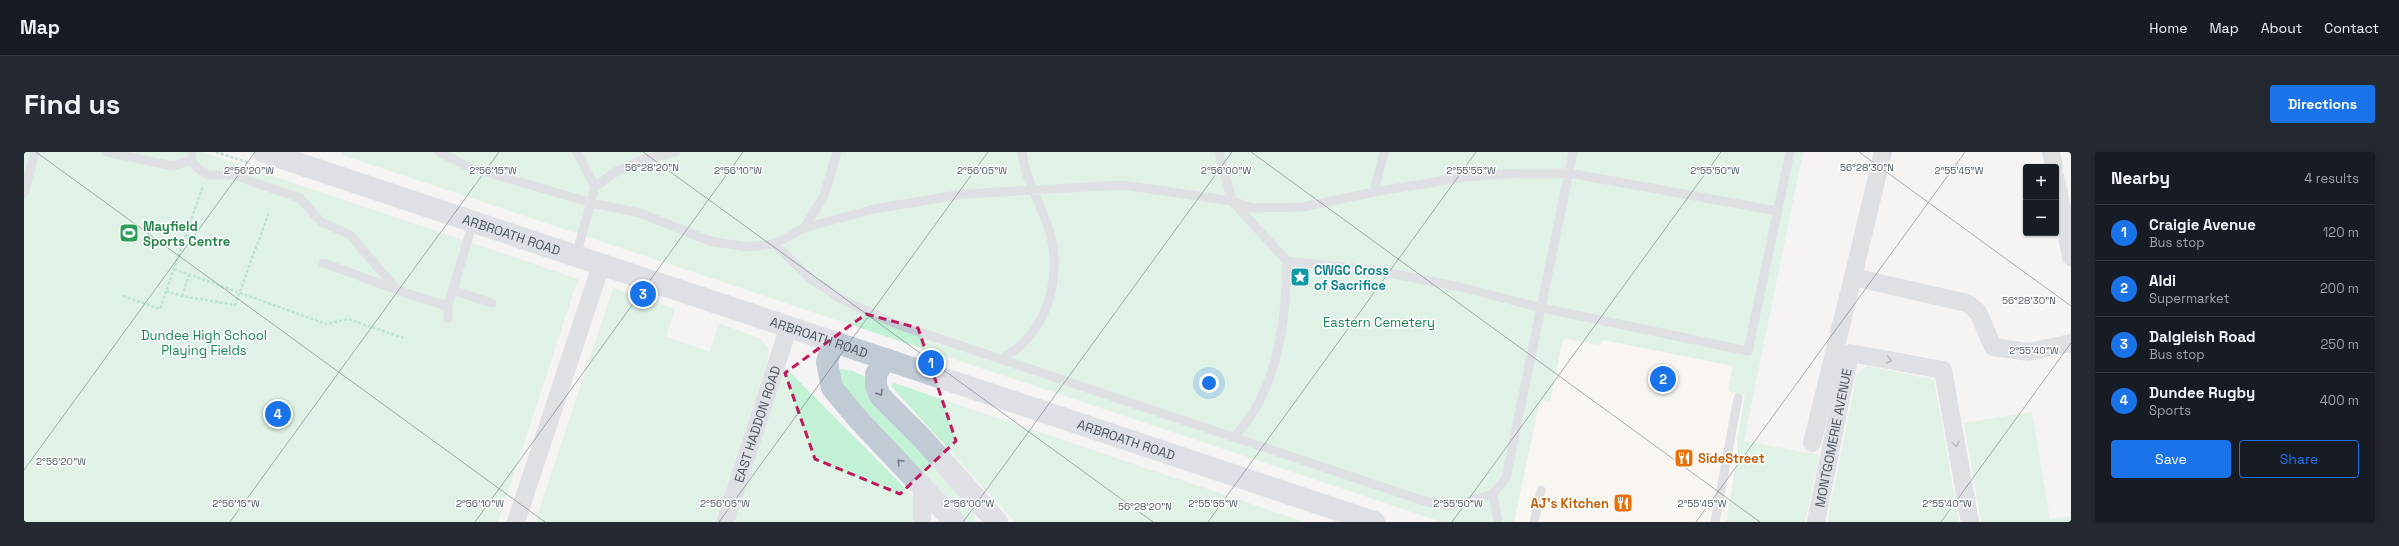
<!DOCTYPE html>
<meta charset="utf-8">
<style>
:root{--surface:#171b24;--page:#242831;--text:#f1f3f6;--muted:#9ea1a6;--line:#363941;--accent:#1a73e8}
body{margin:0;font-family:"Space Grotesk",sans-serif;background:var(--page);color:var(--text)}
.controls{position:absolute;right:12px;top:12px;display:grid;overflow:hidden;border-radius:4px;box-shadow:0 1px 3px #0004}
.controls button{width:36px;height:36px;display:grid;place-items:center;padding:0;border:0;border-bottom:1px solid var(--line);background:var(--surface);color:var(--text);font:20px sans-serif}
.you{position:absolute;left:1185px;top:231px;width:14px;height:14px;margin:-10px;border:3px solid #fff;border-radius:50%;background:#1a73e8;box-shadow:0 0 0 6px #1a73e833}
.badge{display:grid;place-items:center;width:26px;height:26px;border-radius:50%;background:var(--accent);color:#fff;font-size:13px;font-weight:700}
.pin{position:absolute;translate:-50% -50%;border:2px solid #fff;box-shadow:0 1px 4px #0006}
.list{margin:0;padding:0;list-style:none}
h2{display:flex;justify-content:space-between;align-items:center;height:52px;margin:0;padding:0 16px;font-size:17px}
h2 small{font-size:13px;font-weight:400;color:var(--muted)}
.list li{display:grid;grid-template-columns:26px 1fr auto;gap:12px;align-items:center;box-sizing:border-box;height:56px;padding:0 16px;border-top:1px solid var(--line)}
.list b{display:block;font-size:15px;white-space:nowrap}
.list p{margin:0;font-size:13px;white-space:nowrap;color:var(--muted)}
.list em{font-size:13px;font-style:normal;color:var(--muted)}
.actions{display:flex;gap:8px;padding:12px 16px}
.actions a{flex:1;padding:9px 0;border:1px solid var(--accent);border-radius:4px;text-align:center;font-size:14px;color:var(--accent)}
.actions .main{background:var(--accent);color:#fff}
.map{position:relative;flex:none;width:2047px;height:370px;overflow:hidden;border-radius:4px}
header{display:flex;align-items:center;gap:24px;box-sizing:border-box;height:56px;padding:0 20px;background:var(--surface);border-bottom:1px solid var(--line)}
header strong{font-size:19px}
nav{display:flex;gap:22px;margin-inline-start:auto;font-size:14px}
.intro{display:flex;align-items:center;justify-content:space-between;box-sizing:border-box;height:96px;padding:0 24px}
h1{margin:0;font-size:28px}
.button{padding:10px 18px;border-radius:4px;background:var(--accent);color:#fff;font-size:14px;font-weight:700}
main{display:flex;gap:24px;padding:0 24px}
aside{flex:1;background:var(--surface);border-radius:4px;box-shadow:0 1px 3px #0004}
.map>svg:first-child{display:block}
.commercial{fill:#fdf9ef}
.green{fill:#c3f1d5}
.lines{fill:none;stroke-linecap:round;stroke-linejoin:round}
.path{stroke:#7ad0a6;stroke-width:2.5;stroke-dasharray:3 2;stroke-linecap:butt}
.lane{stroke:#c1cad2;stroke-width:9}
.street{stroke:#c1cad2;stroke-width:18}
.secondary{stroke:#c1cbd6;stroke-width:22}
.oneway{stroke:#6e7983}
.oneway2{stroke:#6e7984}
.marked{fill:none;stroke:#c2185b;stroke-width:3;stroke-dasharray:8 5;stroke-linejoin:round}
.ticks{fill:none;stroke:#4a5661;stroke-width:1;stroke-opacity:0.45}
.labels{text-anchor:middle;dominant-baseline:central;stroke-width:3;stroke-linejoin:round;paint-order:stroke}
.leisure-label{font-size:13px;font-weight:bold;fill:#27864d;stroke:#fff;text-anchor:start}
.street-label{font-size:13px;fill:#4a5661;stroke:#fff}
.culture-label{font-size:13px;font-weight:bold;fill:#0d838f;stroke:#fff;text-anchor:start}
.park-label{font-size:13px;fill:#17864f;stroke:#fff}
.food-label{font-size:13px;font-weight:bold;fill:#c56008;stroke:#fff;text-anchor:start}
.ticks-label{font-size:10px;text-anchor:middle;fill:#4a5661;stroke:#fff;stroke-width:3;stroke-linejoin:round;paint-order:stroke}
</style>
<header>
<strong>Map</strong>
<nav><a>Home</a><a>Map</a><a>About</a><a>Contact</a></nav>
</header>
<div class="intro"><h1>Find us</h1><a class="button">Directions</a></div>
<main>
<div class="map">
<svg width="2047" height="370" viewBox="0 0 2047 370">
<rect width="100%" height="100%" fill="#f5f3f3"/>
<!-- commercial -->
<path class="commercial" d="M1529,167L1735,209L1704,370H1487Z"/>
<!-- green -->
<path class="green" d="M0,0H178L554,127L474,370H0Z
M317,0H1779L1720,289L1795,303L1781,370H1702L1714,303L1713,288L1721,243L1704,239L1709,214L1579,188L1575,193L1539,186L1526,250L1516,248L1490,370H1418L318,3Z
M589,136L651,157L642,185L686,200L695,171L737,187L744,196V208L691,370H511Z
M1844,214L1910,228L1935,370H1803L1833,222Z
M761,215L889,344V370H710Z
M815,217L829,219L843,226L951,357V370H940L816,232Z
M870,231L1281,370H991L867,234Z
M2008,260L2026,367L2047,364V370H1957L1940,271Z"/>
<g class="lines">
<!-- path -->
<path class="path" d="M192,0L226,11
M162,83L186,92
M150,117L302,172L324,167L380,186
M142,139L158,144L211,153L245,60
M99,144L136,157L179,34
M158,144L165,123"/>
<!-- lane -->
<path class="lane" d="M83,0L149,14L167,8
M168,0L167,8L173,16L184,23H209L276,46L297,70L326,83L375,140
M415,0L445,15L568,51L616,61L686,89L723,95L750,92L780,76L800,44L813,0
M553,0L571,35
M1195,0L1208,49L1263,109C1262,158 1257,209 1234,252C1227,264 1218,275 1211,285
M1350,40L1360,0
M0,41L11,0
M780,76L850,57L939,42L1099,33L1208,49L1228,56L1279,55L1350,40L1441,25L1495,21H1545L1753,59
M750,92L786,126L819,148L869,171L1403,350L1426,354L1469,342L1482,326L1549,0
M552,104L571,35L593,19L618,8L652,0
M1263,109L1355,119L1436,135L1518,156L1724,199L1766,0
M299,111C341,125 381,143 424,154
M428,138L468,151
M424,167V154L449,70
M976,207C984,202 993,198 999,191C1027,164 1037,118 1026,81C1018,54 1001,28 998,0
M1469,342L1474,370
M1510,370L1517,338
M1691,370L1714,246"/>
<!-- street -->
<g class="street">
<path d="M1859,0L1829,125L1943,151L1954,160L1969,195L2005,200L2047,191"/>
<path d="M2027,0L2030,15"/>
<path d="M2032,27L2047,105"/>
<path d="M1788,291L1829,125"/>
<path d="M492,370L577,113"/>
<path id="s1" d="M701,370L765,174"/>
<path d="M898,370V333"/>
<path id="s2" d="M1792,370L1826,201L1919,218L1946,370"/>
</g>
<!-- secondary -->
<g class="secondary">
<path id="s3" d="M240,0L1350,370"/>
<path d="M809,189L803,210L808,236L833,266L931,370"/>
<path d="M862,207L852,222V234L856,244L898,286L973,370"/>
</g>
</g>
<!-- one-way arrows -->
<defs><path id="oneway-chevron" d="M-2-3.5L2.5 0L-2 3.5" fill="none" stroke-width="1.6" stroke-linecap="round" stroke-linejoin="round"/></defs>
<g class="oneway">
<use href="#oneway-chevron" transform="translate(1865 208) rotate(11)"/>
<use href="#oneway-chevron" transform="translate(1932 292) rotate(80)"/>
</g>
<g class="oneway2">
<use href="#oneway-chevron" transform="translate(856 241) rotate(58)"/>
<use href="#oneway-chevron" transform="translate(876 310) rotate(-134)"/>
</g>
<!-- marked area -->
<path d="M0 0H2047V370H0ZM842,162L894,176L932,289L876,342L791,307L761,221Z" fill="#f5f3f3" fill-opacity=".55" fill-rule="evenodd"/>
<path class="marked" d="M842,162L894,176L932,289L876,342L791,307L761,221Z"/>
<!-- ticks -->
<path class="ticks" d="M12,0L521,370M619,0L1129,370M1227,0L1736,370M1835,0L2047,154M0,318L231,0M206,370L475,0M451,370L719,0M695,370L964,0M939,370L1208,0M1184,370L1452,0M1428,370L1697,0M1672,370L1941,0M1917,370L2047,191"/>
<!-- icons -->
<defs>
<g id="stadium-square" transform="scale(1)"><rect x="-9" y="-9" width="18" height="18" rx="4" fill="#2e9e5b" stroke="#fff"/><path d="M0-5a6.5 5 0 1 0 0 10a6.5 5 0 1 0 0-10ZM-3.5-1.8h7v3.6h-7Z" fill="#fff"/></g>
<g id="sight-square" transform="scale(1)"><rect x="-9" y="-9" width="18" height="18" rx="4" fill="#0f9aa8" stroke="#fff"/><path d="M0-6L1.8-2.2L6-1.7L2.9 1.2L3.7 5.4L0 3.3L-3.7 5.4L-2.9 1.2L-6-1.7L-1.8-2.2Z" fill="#fff"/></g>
<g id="restaurant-square" transform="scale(1)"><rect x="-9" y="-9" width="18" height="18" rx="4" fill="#e8710a" stroke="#fff"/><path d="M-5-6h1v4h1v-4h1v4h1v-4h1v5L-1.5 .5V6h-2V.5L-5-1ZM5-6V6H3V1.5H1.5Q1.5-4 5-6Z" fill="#fff"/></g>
</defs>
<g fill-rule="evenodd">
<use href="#stadium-square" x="105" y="81"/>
<use href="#sight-square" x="1276" y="125"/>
<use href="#restaurant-square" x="1660" y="306"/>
<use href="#restaurant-square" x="1599" y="351"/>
</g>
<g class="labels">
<!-- leisure labels -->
<g class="leisure-label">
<text x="119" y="74">Mayfield<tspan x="119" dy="15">Sports Centre</tspan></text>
</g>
<!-- street labels -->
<g class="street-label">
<text stroke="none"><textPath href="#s3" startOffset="261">ARBROATH ROAD</textPath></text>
<text stroke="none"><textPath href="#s3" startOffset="585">ARBROATH ROAD</textPath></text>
<text stroke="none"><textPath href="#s1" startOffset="103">EAST HADDON ROAD</textPath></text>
<text stroke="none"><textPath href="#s2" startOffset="86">MONTGOMERIE AVENUE</textPath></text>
<text stroke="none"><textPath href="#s3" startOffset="909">ARBROATH ROAD</textPath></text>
</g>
<!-- culture labels -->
<g class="culture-label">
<text x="1290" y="118">CWGC Cross<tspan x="1290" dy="15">of Sacrifice</tspan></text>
</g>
<!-- park labels -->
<g class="park-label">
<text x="1355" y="170">Eastern Cemetery</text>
<text x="180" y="183">Dundee High School<tspan x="180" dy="15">Playing Fields</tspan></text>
</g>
<!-- food labels -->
<g class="food-label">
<text x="1674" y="306">SideStreet</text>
<text x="1585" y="351" text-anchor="end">AJ’s Kitchen</text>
</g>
</g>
<g class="ticks-label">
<text x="628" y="19">56°28'20"N</text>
<text x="1843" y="19">56°28'30"N</text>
<text x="225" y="22">2°56'20"W</text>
<text x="469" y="22">2°56'15"W</text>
<text x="714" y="22">2°56'10"W</text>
<text x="958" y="22">2°56'05"W</text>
<text x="1202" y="22">2°56'00"W</text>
<text x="1447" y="22">2°55'55"W</text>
<text x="1691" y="22">2°55'50"W</text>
<text x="1935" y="22">2°55'45"W</text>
<text x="2005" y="152">56°28'30"N</text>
<text x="2010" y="202">2°55'40"W</text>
<text x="37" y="313">2°56'20"W</text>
<text x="212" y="355">2°56'15"W</text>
<text x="456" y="355">2°56'10"W</text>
<text x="701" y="355">2°56'05"W</text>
<text x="945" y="355">2°56'00"W</text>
<text x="1189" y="355">2°55'55"W</text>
<text x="1434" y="355">2°55'50"W</text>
<text x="1678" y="355">2°55'45"W</text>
<text x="1923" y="355">2°55'40"W</text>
<text x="1121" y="358">56°28'20"N</text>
</g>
</svg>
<div class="controls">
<button>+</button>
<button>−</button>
</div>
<div class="you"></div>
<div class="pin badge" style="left:907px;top:211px">1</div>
<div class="pin badge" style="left:1639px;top:227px">2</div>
<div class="pin badge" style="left:619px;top:142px">3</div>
<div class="pin badge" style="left:254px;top:262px">4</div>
</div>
<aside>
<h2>Nearby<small>4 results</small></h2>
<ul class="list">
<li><span class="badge">1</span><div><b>Craigie Avenue</b><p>Bus stop</p></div><em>120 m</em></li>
<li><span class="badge">2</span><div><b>Aldi</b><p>Supermarket</p></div><em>200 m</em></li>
<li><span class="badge">3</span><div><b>Dalgleish Road</b><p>Bus stop</p></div><em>250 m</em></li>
<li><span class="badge">4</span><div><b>Dundee Rugby</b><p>Sports</p></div><em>400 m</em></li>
</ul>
<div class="actions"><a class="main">Save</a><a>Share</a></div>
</aside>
</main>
